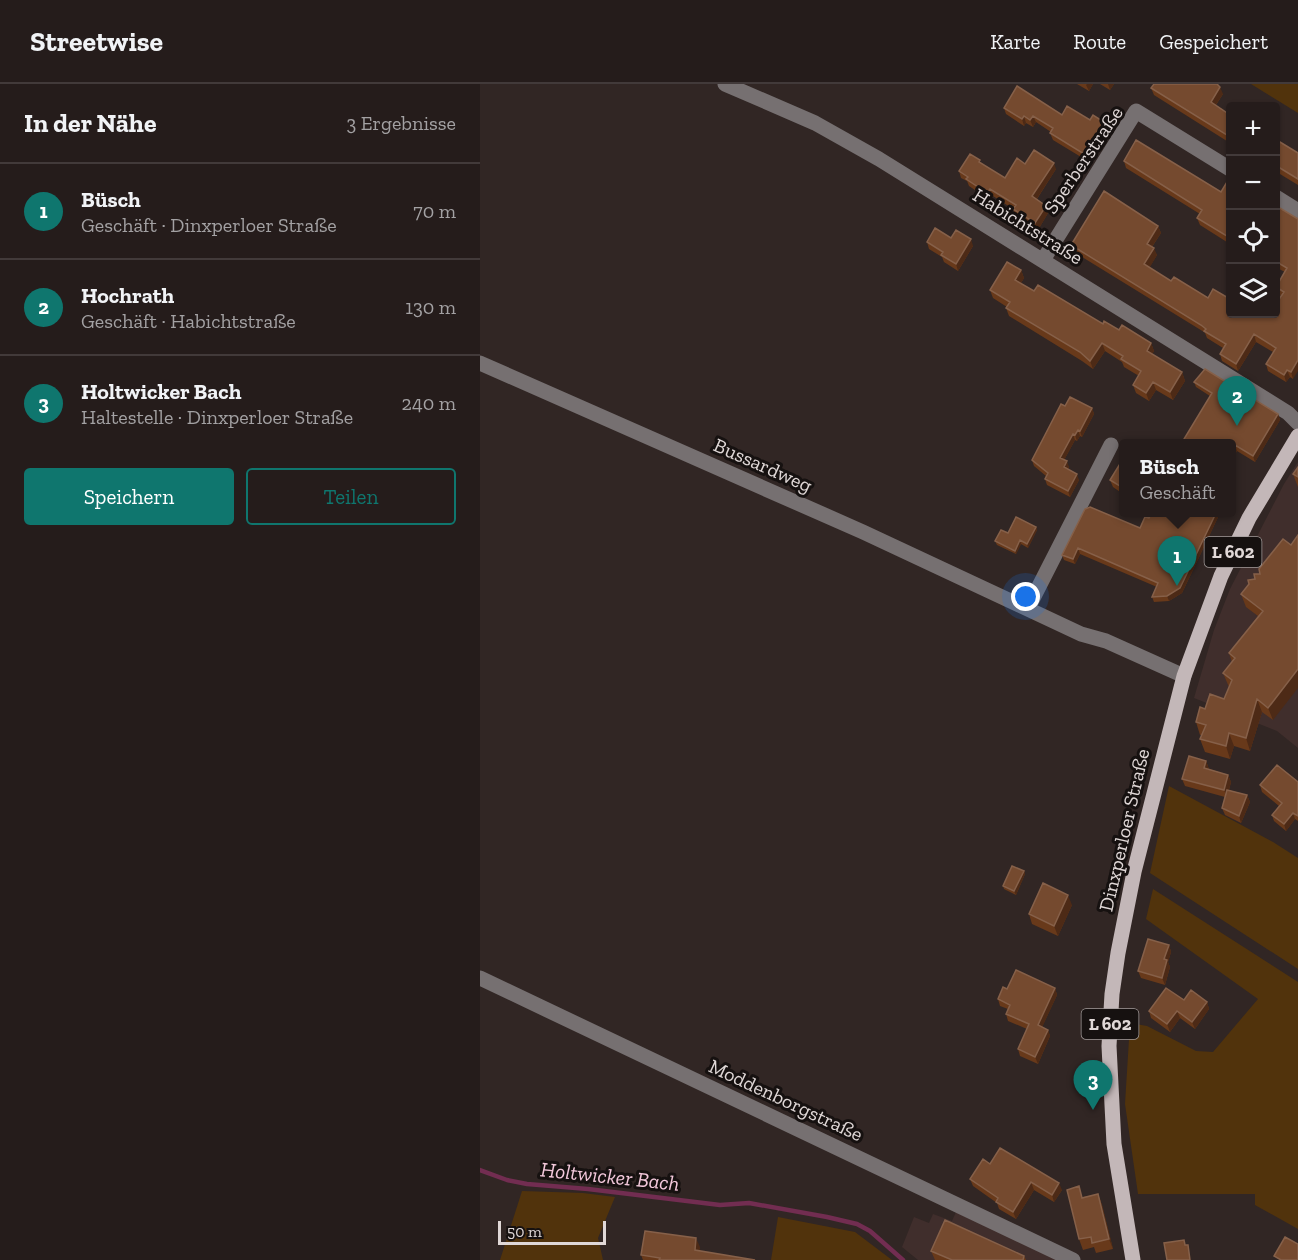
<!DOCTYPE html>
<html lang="de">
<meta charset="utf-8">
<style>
:root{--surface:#251c1b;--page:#312928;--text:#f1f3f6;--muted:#a3a1a3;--line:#423a3a;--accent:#0f766e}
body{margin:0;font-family:"Zilla Slab",serif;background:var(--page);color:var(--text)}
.controls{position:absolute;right:18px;top:18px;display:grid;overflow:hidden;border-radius:6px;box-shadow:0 2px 4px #0004}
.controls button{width:54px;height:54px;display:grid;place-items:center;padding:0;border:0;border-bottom:2px solid var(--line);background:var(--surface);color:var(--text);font:30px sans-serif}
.scale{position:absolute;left:18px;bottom:15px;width:108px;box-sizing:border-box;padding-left:6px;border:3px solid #e0d8d7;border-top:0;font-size:16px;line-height:21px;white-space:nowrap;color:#e0d8d7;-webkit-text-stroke:4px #161110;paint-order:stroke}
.you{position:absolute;left:546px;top:513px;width:21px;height:21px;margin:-15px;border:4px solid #fff;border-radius:50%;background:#1a73e8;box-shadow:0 0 0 9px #1a73e833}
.badge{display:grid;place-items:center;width:39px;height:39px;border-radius:50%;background:var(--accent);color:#fff;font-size:20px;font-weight:700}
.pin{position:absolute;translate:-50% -50px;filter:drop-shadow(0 2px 3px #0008)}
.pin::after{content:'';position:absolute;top:32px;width:21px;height:18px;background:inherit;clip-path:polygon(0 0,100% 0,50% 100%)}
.popup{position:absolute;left:639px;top:355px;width:117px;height:78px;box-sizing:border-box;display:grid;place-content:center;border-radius:6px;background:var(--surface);filter:drop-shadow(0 2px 4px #0005);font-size:20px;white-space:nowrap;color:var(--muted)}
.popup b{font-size:22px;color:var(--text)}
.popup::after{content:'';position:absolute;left:50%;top:100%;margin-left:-12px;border:12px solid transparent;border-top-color:var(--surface)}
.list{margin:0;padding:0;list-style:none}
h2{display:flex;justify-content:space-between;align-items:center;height:78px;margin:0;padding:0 24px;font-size:26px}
h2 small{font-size:20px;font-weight:400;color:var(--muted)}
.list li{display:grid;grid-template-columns:39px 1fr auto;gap:18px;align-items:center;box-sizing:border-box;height:96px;padding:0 24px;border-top:2px solid var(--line)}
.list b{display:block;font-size:22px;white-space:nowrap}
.list p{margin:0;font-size:20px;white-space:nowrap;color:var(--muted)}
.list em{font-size:20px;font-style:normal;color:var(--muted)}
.actions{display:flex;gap:12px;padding:18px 24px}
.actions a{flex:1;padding:14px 0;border:2px solid var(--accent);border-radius:6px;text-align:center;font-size:21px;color:var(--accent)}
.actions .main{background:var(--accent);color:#fff}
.icon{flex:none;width:33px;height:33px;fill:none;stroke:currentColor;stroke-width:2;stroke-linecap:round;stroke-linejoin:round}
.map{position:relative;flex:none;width:818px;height:1176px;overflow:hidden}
header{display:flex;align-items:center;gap:36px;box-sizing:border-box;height:84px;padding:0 30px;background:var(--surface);border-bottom:2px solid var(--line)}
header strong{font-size:28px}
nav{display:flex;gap:33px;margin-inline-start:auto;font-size:21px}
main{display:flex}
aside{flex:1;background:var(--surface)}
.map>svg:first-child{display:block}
.built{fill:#402e2c}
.green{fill:#51330c}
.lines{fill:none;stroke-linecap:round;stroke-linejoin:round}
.stream{stroke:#722d51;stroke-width:4.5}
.minor{stroke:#767071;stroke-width:15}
.major{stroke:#c3b7b8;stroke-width:15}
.wall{fill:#68391a}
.shaded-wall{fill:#4d2a16}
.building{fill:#754a2f;stroke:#866049;stroke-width:1.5}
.labels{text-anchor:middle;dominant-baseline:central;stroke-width:6;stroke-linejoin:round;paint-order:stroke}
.shield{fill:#161110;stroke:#a39c9b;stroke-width:1.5}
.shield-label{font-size:18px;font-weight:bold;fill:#e0d8d7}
.street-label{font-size:20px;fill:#e0d8d7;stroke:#161110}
.water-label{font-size:21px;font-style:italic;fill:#f4c9dc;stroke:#161110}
</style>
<header>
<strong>Streetwise</strong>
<nav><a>Karte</a><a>Route</a><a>Gespeichert</a></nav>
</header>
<main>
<aside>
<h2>In der Nähe<small>3 Ergebnisse</small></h2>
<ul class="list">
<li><span class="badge">1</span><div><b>Büsch</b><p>Geschäft · Dinxperloer Straße</p></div><em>70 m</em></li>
<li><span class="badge">2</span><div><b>Hochrath</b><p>Geschäft · Habichtstraße</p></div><em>130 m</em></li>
<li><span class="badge">3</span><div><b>Holtwicker Bach</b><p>Haltestelle · Dinxperloer Straße</p></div><em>240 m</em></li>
</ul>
<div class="actions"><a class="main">Speichern</a><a>Teilen</a></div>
</aside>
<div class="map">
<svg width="818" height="1176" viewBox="0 0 818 1176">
<rect width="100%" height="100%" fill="#312624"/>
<!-- built -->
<path class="built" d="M818,378V664L797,647L714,614L734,546L750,505L804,400Z
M476,1128L579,1176H438L422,1163L434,1133L449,1139L453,1130L472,1137Z"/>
<!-- green -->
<path class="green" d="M771,0H818V29Z
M689,702L793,758L818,774V885L670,789Z
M673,805L818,898V1145L775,1121V1110H658L645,1020L650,939L667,942L716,967L733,968L778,915L666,835Z
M42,1107L103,1109L135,1113L118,1154L123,1176H20Z
M298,1133L375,1148L412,1176H291Z"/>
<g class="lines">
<!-- stream -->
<path class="stream" d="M0,1086L27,1096L47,1100L108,1105L240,1121L269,1119L347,1133L377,1140L390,1147L423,1176"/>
<!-- minor -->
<path class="minor" d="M245,0L335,39L399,75L808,329L818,339
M796,113L818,127
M563,176L656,27L750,85
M0,279L383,448L601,550L626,557L704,592
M548,524L631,361
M0,894L593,1176"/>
<!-- major -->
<path class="major" d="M653,1176L634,1060L629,962L632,910L638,869L654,788L704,592L741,492L769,434L818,352"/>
</g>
<!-- wall -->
<path class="wall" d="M597,0H613L609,7Z
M620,0H634L630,6Z
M671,4L743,10L736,21L750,31V59L674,11Z
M524,24L582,31L624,38L626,44L606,76L573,56L570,49L571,48L556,38L553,43L546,39L544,42L526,30Z
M795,55L818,69V101L795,87Z
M644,77L741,108L750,93V160L720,141L717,134L720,130L646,84Z
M501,80L525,94L545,80L576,85L557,115L566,122L568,129L558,146L536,132L533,125L513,112L510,116L489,102L487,97L481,94L479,87Z
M795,121L818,135L813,295L810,293L806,298L788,287L786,280L793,268L776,258L758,287L742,277L740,270L743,264L727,254L725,249L724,248L594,168L591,161L678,142L681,149L672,163L677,171L669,184L691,197L750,230L789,231L801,212L798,210L796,203L805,188L795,183Z
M471,154L493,162L478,187L464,178L462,173L449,165L447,158Z
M541,186L544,194L541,199L554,207L623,240L671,259L674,267L672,270L702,288L705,297L693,316L676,306L669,317L656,309L653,301L659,292L644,283L642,278L625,267L613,285L602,277L529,232L526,224L527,223L513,214L510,206Z
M714,298L798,330L800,336L775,378L757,367L751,377V360L730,312L716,303Z
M585,322L612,324L614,330L602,353L600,352L597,357L595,356L584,376L589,383L588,385L599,396L590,413L567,401L565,395L566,392L554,382L552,376Z
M643,375V410L633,403L630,396Z
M818,383V403L813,390Z
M605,425L660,444L669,434L672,429H740L702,509L689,517L674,518L672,513L677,503L600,470L595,480L584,476L582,471Z
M556,443L557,446L548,464L541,460L536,470L517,461L515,457L528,449Z
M780,490L793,636L782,628L770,667L754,662L750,675L725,668L720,655L722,651H720L716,638L725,625L744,615L749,603L743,589L752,578L749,569L778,532L766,523L761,510Z
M726,677L729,685L748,691L751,698L749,706L767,711L770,718L761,739L745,731L742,724L745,713L705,702L702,695Z
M818,698V737L815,735L806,747L794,737L792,731L799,722L782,708L780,701Z
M544,787L545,790L536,811L524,805L523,802Z
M592,821L578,852L552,840L549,830Z
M689,861L691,868L688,878L690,883L685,901L661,894L658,887Z
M575,904L577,911L562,943L568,946L570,952L558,980L540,972L538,965L547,945L528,937L526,930L528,925L520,922L518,915L527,905Z
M704,916L727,918L729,925L715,945L700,934L690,948L671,934L669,927Z
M510,1080L582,1106L574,1118L554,1106L536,1135L519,1125L517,1119L493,1102L490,1095Z
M618,1110L622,1121L633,1165L616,1169L614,1163L603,1166L599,1155L603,1113Z
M220,1163L219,1167L275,1176H163L161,1171Z
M451,1167L544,1172L546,1176H455Z"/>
<!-- shaded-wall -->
<path class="shaded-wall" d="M607,0H613L609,7L606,1Z
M628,0H634L630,6Z
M740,3L743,10L733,25L731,18Z
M544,32L546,39L544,42L542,35Z
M553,32L556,38L553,43L550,36Z
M624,38L626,44L606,76L604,70Z
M574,79L576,85L554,119L552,112Z
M510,105L513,112L510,116L507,109Z
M566,122L568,129L558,146L555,139Z
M678,142L681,149L669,167L667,160Z
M491,155L493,162L478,187L476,180Z
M674,164L677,171L667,188L664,180Z
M541,186L544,194L538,204L535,196Z
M774,250L776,258L758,287L756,280Z
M622,259L625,267L613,285L610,277Z
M671,259L674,267L670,275L667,267Z
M818,276V287L813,295L811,288Z
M807,286L810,293L806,298L804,291Z
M702,288L705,297L693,316L690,308Z
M673,298L676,306L669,317L666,309Z
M612,324L614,330L602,353L600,347Z
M798,330L800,336L775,378L773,372Z
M598,346L600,352L597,357L595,351Z
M593,350L595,356L582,380L580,374Z
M755,361L757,367L751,377V368Z
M587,377L589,383L586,389L584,383Z
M597,390L599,396L590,413L588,407Z
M736,429H740L702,509L689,517L687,512Z
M556,443L557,446L548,464L547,460Z
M540,456L541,460L536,470L535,467Z
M598,464L600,470L595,480L593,475Z
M818,585V604L793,636L788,624Z
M777,615L782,628L770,667L766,654Z
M749,649L754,662L750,675L746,662Z
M726,677L729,685L727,691L724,684Z
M748,691L751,698L747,713L744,706Z
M767,711L770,718L761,739L759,732Z
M813,729L815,735L806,747L804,740Z
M544,787L545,790L536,811L534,807Z
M588,811L592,821L578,852L574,842Z
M689,861L691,868L688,878L690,883L685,901L682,894L684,875Z
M575,904L577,911L560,948L558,941Z
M727,918L729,925L715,945L712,938Z
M697,927L700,934L690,948L687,940Z
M568,946L570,952L558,980L555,973Z
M551,1098L554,1106L536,1135L533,1128Z
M579,1099L582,1106L574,1118L572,1111Z
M618,1110L622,1121L633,1165L629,1155Z
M216,1154L220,1163L218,1175L215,1166Z"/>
<!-- building -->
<path class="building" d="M674,0H737L740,3L731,18L750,31V53L671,4Z
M537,2L582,31L587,22L610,36L613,31L624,38L604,70L570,49L573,44L553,32L550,36L544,32L542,35L524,24Z
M795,55L818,69V95L795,81Z
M656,56L741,108L750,93V154L717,134L722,126L644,77Z
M554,66L574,79L552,112L566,122L555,139L533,125L536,121L510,105L507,109L486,95L488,93L479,87L490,70L500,76L499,78L525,94L537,74L545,80Z
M624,107L678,142L667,160L674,164L664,180L691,197L694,193L728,214L733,205L750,215V230H788L789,231L790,230H795V221L804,208L796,203L807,184L795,177V121L818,135V276L811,288L807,286L804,291L786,280L796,264L774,250L756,280L740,270L746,260L724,247L726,245L721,241L591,161Z
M455,144L471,154L476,146L491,155L476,180L461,171L463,168L447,158Z
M527,178L541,186L535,196L554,207L558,201L623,240L624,237L639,246L642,241L671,259L667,267L702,288L690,308L673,298L666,309L653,301L661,287L641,275L643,272L622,259L610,277L600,268L526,224L530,218L510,206Z
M725,285L798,330L773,372L755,361L751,368V360H701L732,309L714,298Z
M590,313L612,324L600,347L598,346L595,351L593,350L580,374L587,377L584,383L597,390L588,407L565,395L568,389L552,376L581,320L585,322Z
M643,375V404L630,396Z
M818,383V393L813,390Z
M610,423L660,444L665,433L669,434L672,429H736L700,504L687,512L672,513L678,499L598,464L593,475L582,471L605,425Z
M536,433L556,443L547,460L540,456L535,467L515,457L521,446L528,449Z
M818,451V585L788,624L777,615L766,654L749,649L746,662L720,655L726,641L716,638L720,623L725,625L730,610L744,615L752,596L743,589L755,574L749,569L783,527L761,510L769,500L768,496L775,495L774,490H780L779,485L803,455L811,461Z
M709,672L726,677L724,684L748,691L744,706L702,695Z
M797,681L818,698V732L813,729L804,740L792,731L802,719L780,701Z
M747,706L767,711L759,732L742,724Z
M532,782L544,787L534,807L523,802Z
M563,799L588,811L574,842L549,830Z
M668,855L689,861L684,875L687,876L682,894L658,887Z
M536,886L575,904L558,941L568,946L555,973L538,965L549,940L526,930L530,921L518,915L523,903L527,905Z
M686,904L704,916L711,906L727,918L712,938L697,927L687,940L669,927Z
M520,1064L579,1099L572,1111L551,1098L533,1128L516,1118L518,1114L490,1095L503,1075L510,1080Z
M599,1102L602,1114L618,1110L629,1155L612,1159L611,1153L599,1155L587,1106Z
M465,1136L544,1172L543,1176H472L451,1167Z
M165,1147L216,1154L215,1166L275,1176H179L180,1174L161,1171Z
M805,1153L818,1160V1176H801L794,1172Z
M704,1156L705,1161H708L710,1176H687L684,1159Z"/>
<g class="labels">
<!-- shield labels -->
<g class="shield">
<rect x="724.5" y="453" width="57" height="30" rx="4.5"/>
<rect x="601.5" y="925" width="57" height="30" rx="4.5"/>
</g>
<g class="shield-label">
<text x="753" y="468">L 602</text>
<text x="630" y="940">L 602</text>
</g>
<!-- street labels -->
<g class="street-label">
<text transform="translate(603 76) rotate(-56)">Sperberstraße</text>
<text transform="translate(548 142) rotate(32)">Habichtstraße</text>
<text transform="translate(283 381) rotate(24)">Bussardweg</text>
<text transform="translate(644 746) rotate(-77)">Dinxperloer Straße</text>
<text transform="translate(306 1016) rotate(25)">Moddenborgstraße</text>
</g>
<!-- water labels -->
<g class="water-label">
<text transform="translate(130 1092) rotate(6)">Holtwicker Bach</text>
</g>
</g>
</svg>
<div class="controls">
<button>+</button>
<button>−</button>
<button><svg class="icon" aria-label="locate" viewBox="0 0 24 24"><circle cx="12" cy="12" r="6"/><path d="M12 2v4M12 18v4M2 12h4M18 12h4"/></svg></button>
<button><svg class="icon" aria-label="layers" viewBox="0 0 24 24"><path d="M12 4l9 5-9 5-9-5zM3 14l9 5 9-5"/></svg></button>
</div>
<div class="scale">50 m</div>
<div class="you"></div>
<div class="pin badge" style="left:697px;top:502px">1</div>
<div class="popup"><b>Büsch</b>Geschäft</div>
<div class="pin badge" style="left:757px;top:342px">2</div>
<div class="pin badge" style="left:613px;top:1026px">3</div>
</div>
</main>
